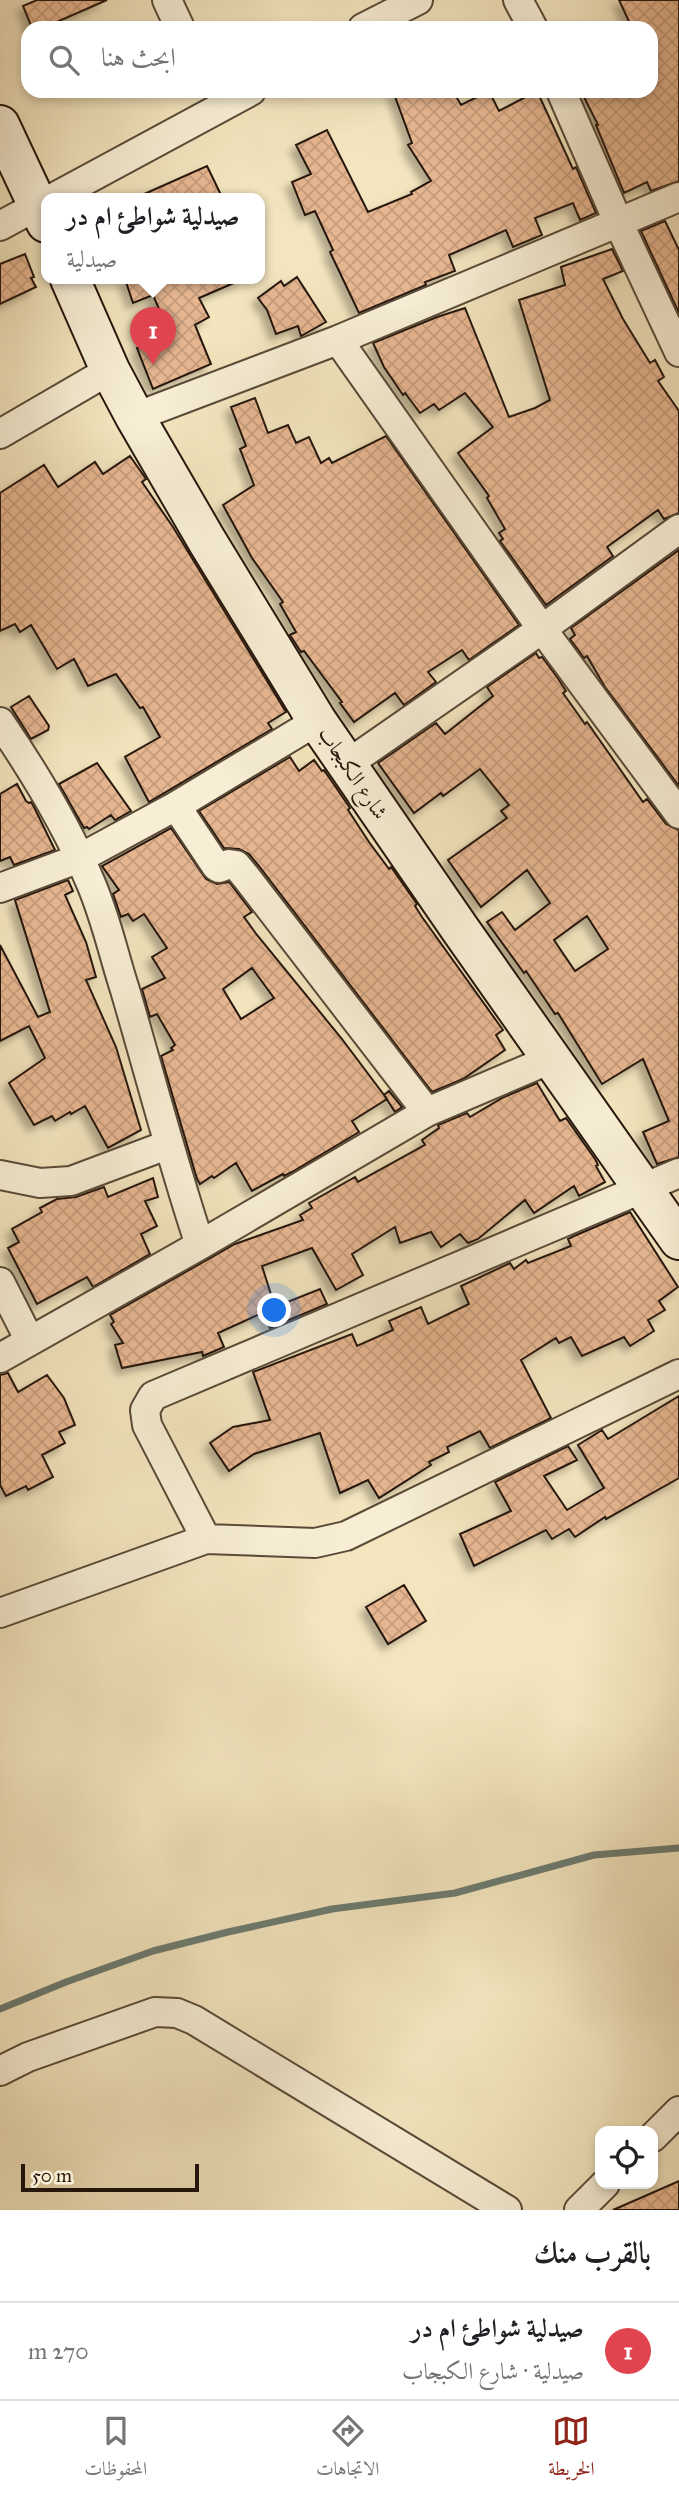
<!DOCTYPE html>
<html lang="ar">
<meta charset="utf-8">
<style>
:root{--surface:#fff;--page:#f6f6f6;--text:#202124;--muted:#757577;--line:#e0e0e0;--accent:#8f2418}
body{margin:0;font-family:"IM FELL Great Primer",Amiri,serif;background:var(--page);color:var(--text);direction:rtl}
.controls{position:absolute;right:21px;bottom:21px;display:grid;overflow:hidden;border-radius:14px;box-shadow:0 4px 10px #0003}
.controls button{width:63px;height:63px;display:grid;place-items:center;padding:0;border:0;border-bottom:2px solid var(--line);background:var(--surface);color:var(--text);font:35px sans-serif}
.scale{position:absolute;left:21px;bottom:18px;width:178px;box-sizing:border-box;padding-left:7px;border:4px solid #26160b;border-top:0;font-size:19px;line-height:24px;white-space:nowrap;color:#26160b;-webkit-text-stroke:5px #f7eed5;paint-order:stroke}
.you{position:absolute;left:275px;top:1311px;width:24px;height:24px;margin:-18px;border:5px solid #fff;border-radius:50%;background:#1a73e8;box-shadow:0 0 0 10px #1a73e833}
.badge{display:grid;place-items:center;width:46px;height:46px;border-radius:50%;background:var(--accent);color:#fff;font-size:23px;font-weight:700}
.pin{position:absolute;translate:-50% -58px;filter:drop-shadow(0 2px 4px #0008)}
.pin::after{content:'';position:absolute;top:37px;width:24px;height:21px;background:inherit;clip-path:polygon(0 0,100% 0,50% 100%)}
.popup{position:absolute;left:41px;top:193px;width:224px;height:91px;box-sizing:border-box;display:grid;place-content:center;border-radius:14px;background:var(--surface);filter:drop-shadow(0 2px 5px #0005);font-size:23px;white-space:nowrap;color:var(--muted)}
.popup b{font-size:26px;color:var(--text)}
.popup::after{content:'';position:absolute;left:50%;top:100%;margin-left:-14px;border:14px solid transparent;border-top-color:var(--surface)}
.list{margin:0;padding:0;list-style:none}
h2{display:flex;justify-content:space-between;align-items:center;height:91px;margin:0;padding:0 28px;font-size:30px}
h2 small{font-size:23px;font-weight:400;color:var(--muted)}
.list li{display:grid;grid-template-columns:46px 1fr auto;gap:21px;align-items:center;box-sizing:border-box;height:98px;padding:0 28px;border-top:2px solid var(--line)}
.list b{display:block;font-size:26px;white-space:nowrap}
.list p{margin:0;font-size:23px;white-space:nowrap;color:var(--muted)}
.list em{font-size:23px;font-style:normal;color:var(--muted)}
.icon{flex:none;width:38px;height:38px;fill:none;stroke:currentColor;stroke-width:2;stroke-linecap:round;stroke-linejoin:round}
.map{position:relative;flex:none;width:679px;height:2210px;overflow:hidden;direction:ltr}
.search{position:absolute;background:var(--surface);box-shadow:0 4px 10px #0003;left:21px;right:21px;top:21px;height:77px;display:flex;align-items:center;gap:18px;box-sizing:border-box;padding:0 24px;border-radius:21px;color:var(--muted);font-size:26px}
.sheet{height:189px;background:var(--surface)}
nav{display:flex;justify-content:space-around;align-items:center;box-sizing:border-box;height:98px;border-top:2px solid var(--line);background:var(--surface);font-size:19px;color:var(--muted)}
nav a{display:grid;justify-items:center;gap:4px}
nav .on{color:var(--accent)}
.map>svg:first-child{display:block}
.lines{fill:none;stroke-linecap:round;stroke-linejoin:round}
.stream{stroke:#6c7b70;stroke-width:7}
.building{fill:url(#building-cross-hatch);stroke:#26160b;stroke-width:2;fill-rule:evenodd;filter:url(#shadow)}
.minor-casing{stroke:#594a38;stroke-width:32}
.secondary-casing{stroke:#26160b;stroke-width:42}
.minor{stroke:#f7eed5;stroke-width:28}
.secondary{stroke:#f7eed5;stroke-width:38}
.labels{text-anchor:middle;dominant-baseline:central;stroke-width:5;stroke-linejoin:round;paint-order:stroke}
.street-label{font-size:21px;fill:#26160b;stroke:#f7eed5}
</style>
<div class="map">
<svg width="679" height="2210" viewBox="0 0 679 2210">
<defs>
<pattern id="building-cross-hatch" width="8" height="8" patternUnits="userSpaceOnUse" patternTransform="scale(1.75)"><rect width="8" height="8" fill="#e6b690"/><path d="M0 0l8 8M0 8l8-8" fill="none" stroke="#c59c7b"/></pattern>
<filter id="shadow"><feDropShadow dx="-6" dy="6" stdDeviation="3.5" flood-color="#0004"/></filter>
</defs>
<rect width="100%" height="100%" fill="#f3e5be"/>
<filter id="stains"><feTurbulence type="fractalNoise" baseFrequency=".00286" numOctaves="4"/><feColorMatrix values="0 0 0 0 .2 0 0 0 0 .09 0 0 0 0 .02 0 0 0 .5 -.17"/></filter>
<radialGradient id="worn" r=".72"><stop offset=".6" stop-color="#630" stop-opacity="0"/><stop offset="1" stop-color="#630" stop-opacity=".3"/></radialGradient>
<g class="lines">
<!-- stream -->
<path class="stream" d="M0,2009L66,1982L153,1951L228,1932L332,1909L455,1893L594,1855L679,1848"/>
</g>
<!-- building -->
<path class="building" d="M37,0H107L43,28H32L23,6Z
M619,0H679V181L651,191L647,182L624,193L596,125H598L581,91H651V28H632Z
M393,91H453L461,105L489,91L499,111L537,91L573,169L576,167L596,213L580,220L573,203L535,218L542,235L513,247L506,230L449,255L455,271L425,282L426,285L359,313L330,252L333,250L315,211L305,215L292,182L311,174L296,145L327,130L368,212L412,194L411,192L431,181L408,145L412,143Z
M207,166L223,199H133Z
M665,221L679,250V313L641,231Z
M612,249L623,271L603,279L623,319L650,363L655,360L664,377L658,381L679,411V513L664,519L658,510L607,547L613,556L546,605L500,541L503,539L499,533L505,529L487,498L489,496L458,453L493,427L465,393L439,410L434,404L420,413L405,393L403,395L384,367L373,343L437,317L465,308L509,417L535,408L550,400L519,300L565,285L561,267Z
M25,254L34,277L31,278L36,287L0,304V264Z
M297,277L326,322L301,336L298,326L276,334L267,310L258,298L281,281L284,286Z
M125,279H243L199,298L209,317L195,325L211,364L153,389L137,348L170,334L153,295L133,303Z
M255,398L268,433L288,425L296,443L309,437L321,463L329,458L332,463L386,436L519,625L469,660L462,650L428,672L436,682L404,705L395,693L354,722L340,703L342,702L304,651L301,652L290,635L296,632L280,604L283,602L252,558L223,505L254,485L240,449L246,446L231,407Z
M130,456L146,479L142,482L173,527L286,712L268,723L272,729L149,802L125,757L160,737L143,707L140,708L116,674L88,686L74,659L57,669L31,625L20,632L15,624L0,631V493L44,465L58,487L95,462L103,474Z
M679,550V786L605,687L587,656L584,658L570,639L575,635L571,628Z
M536,653L539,658L542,657L557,677L566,691L563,693L585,724L587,722L643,802L647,799L666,824L679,830V1157L657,1164L643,1132L669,1121L643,1059L602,1084L558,1013L555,1014L526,971L524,973L487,922L502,912L515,930L550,903L527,870L481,907L448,860L507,818L501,811L509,805L480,769L443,796L441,793L414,813L378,763L436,723L445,734L493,696L487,687ZM587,916L608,949L575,971L554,940Z
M29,696L49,726L48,730L31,739L11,707Z
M290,757L299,771L314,760L322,771L324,770L350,808L348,810L369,842L389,869L391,867L417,904L415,906L422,917L503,1030L496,1035L505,1050L463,1079L432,1092L259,866L249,854L239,849L224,848L199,811Z
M97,763L131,811L115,820L111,815L89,829L87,827L84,828L59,784Z
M17,784L26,801L29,803L31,802L34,807L55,850L14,865L10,857L0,861V794Z
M171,828L206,879L217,884L229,882L233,887L252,912L244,917L257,935L342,1039L387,1099L352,1121L359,1132L292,1172L284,1176L283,1174L252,1191L236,1163L214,1178L212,1176L200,1184L197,1179L161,1056L173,1050L171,1048L175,1045L157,1014L150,1017L142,989L165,978L152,957L167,948L144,914L133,921L128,914L121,917L113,894L119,890L102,866ZM252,968L274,998L241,1019L223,989Z
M68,880L73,891L65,895L86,942L96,977L86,980L116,1047L141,1130L108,1148L85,1106L71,1114L70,1112L55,1121L52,1116L34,1125L9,1083L45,1058L29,1026L0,1041V945L38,1017L50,1012L15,900Z
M537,1083L560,1121L566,1118L595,1159L598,1165L596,1166L605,1182L579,1196L574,1186L534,1213L525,1200L478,1239L468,1243L460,1234L441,1247L431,1232L400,1243L395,1227L352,1254L363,1275L336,1290L312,1248L262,1266L275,1307L320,1289L327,1304L270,1328L262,1313L218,1333L224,1347L203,1356L202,1352L122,1368L115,1345L123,1343L111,1324L114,1322L110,1315L235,1244L303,1220L300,1215L312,1208L309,1203L355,1177L358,1182L425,1145L422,1140L439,1128L438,1125L467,1113L470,1117L504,1097Z
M389,1091L402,1107L395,1112L384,1095Z
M153,1178L158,1197L145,1201L157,1226L141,1234L150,1254L93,1287L87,1277L37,1304L8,1248L19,1242L12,1229L42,1212L40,1208L57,1199L76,1197L104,1187L108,1197Z
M630,1212L678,1287L659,1301L665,1310L648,1320L654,1331L630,1346L624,1337L582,1356L571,1337L559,1343L556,1338L521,1360L551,1418L490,1448L480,1431L447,1447L449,1452L429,1462L431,1465L379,1498L368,1480L340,1493L320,1433L254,1454L229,1471L210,1443L233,1427L270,1420L253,1372L352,1334L357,1346L393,1330L389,1321L421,1307L428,1324L469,1304L461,1286L510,1263L514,1269L526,1260L528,1263L571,1246L568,1239L574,1236Z
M8,1373L18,1392L47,1375L64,1398L75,1425L59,1432L65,1443L42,1455L53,1477L28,1490L26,1486L6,1496L0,1485V1375Z
M679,1396V1478L606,1519L605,1517L575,1537L569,1529L552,1539L546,1530L474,1566L460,1534L511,1511L495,1482L568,1446L577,1460L544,1476L567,1510L604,1488L578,1445L602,1430L608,1439Z
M404,1585L426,1621L388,1644L366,1607Z
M679,2181V2210H613Z"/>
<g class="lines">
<!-- minor casing -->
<g class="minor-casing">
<path id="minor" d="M167,0L180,28
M518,0L533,28
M363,28L418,0
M561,91L619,224L679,352
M51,199L251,91
M0,226L46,201
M338,340L542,629L679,814
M135,417L338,340L679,197
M0,434L110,370
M0,722C34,772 66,824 89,879C105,914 113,953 125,990C150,1075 172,1161 200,1245
M346,765L542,629L679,529
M176,806L216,866L219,868L229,864L236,865L246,877L427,1112
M0,888L80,858L176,806L317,721
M679,1173L153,1396L145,1410L147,1425L206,1539L315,1543L346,1536L679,1374
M0,1175L40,1183L71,1181L167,1145
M0,1282L30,1341
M0,1358L200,1245L427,1112L551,1059
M0,1613L206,1539
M0,2071L28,2057L155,2012L177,2013L194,2020L507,2210
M653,2137L679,2111
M579,2210L605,2184"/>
</g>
<!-- secondary casing -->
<g class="secondary-casing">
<path id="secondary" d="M0,125L46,223
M70,279L110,370L135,417L207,541L317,721L460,929L679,1240"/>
</g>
<!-- minor -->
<use href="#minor" class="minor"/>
<!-- secondary -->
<use href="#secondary" class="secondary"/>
</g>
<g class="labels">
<!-- street labels -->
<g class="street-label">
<text transform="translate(353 773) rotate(56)">شارع الكبجاب</text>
</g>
</g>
<rect width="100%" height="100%" filter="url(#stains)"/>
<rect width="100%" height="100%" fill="url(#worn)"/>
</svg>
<div class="controls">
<button><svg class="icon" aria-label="locate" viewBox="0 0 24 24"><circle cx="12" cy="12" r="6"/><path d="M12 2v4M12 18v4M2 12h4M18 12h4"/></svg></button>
</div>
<div class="scale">50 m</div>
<div class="you"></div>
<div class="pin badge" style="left:153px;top:365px;background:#e0444e">1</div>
<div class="popup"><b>صيدلية شواطئ ام در</b>صيدلية</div>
<div class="search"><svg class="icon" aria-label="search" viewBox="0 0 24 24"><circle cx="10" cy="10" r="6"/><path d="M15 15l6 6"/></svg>ابحث هنا</div>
</div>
<section class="sheet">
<h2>بالقرب منك<small></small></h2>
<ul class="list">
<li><span class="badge" style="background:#e0444e">1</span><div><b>صيدلية شواطئ ام در</b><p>صيدلية · شارع الكبجاب</p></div><em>270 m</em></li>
</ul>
</section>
<nav>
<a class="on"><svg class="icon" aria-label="map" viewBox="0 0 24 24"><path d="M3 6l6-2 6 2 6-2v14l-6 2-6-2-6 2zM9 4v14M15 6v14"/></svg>الخريطة</a>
<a><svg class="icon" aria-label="directions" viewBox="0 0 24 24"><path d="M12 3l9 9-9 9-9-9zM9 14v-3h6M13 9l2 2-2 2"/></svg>الاتجاهات</a>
<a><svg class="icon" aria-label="saved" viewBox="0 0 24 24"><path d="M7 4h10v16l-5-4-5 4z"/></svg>المحفوظات</a>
</nav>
